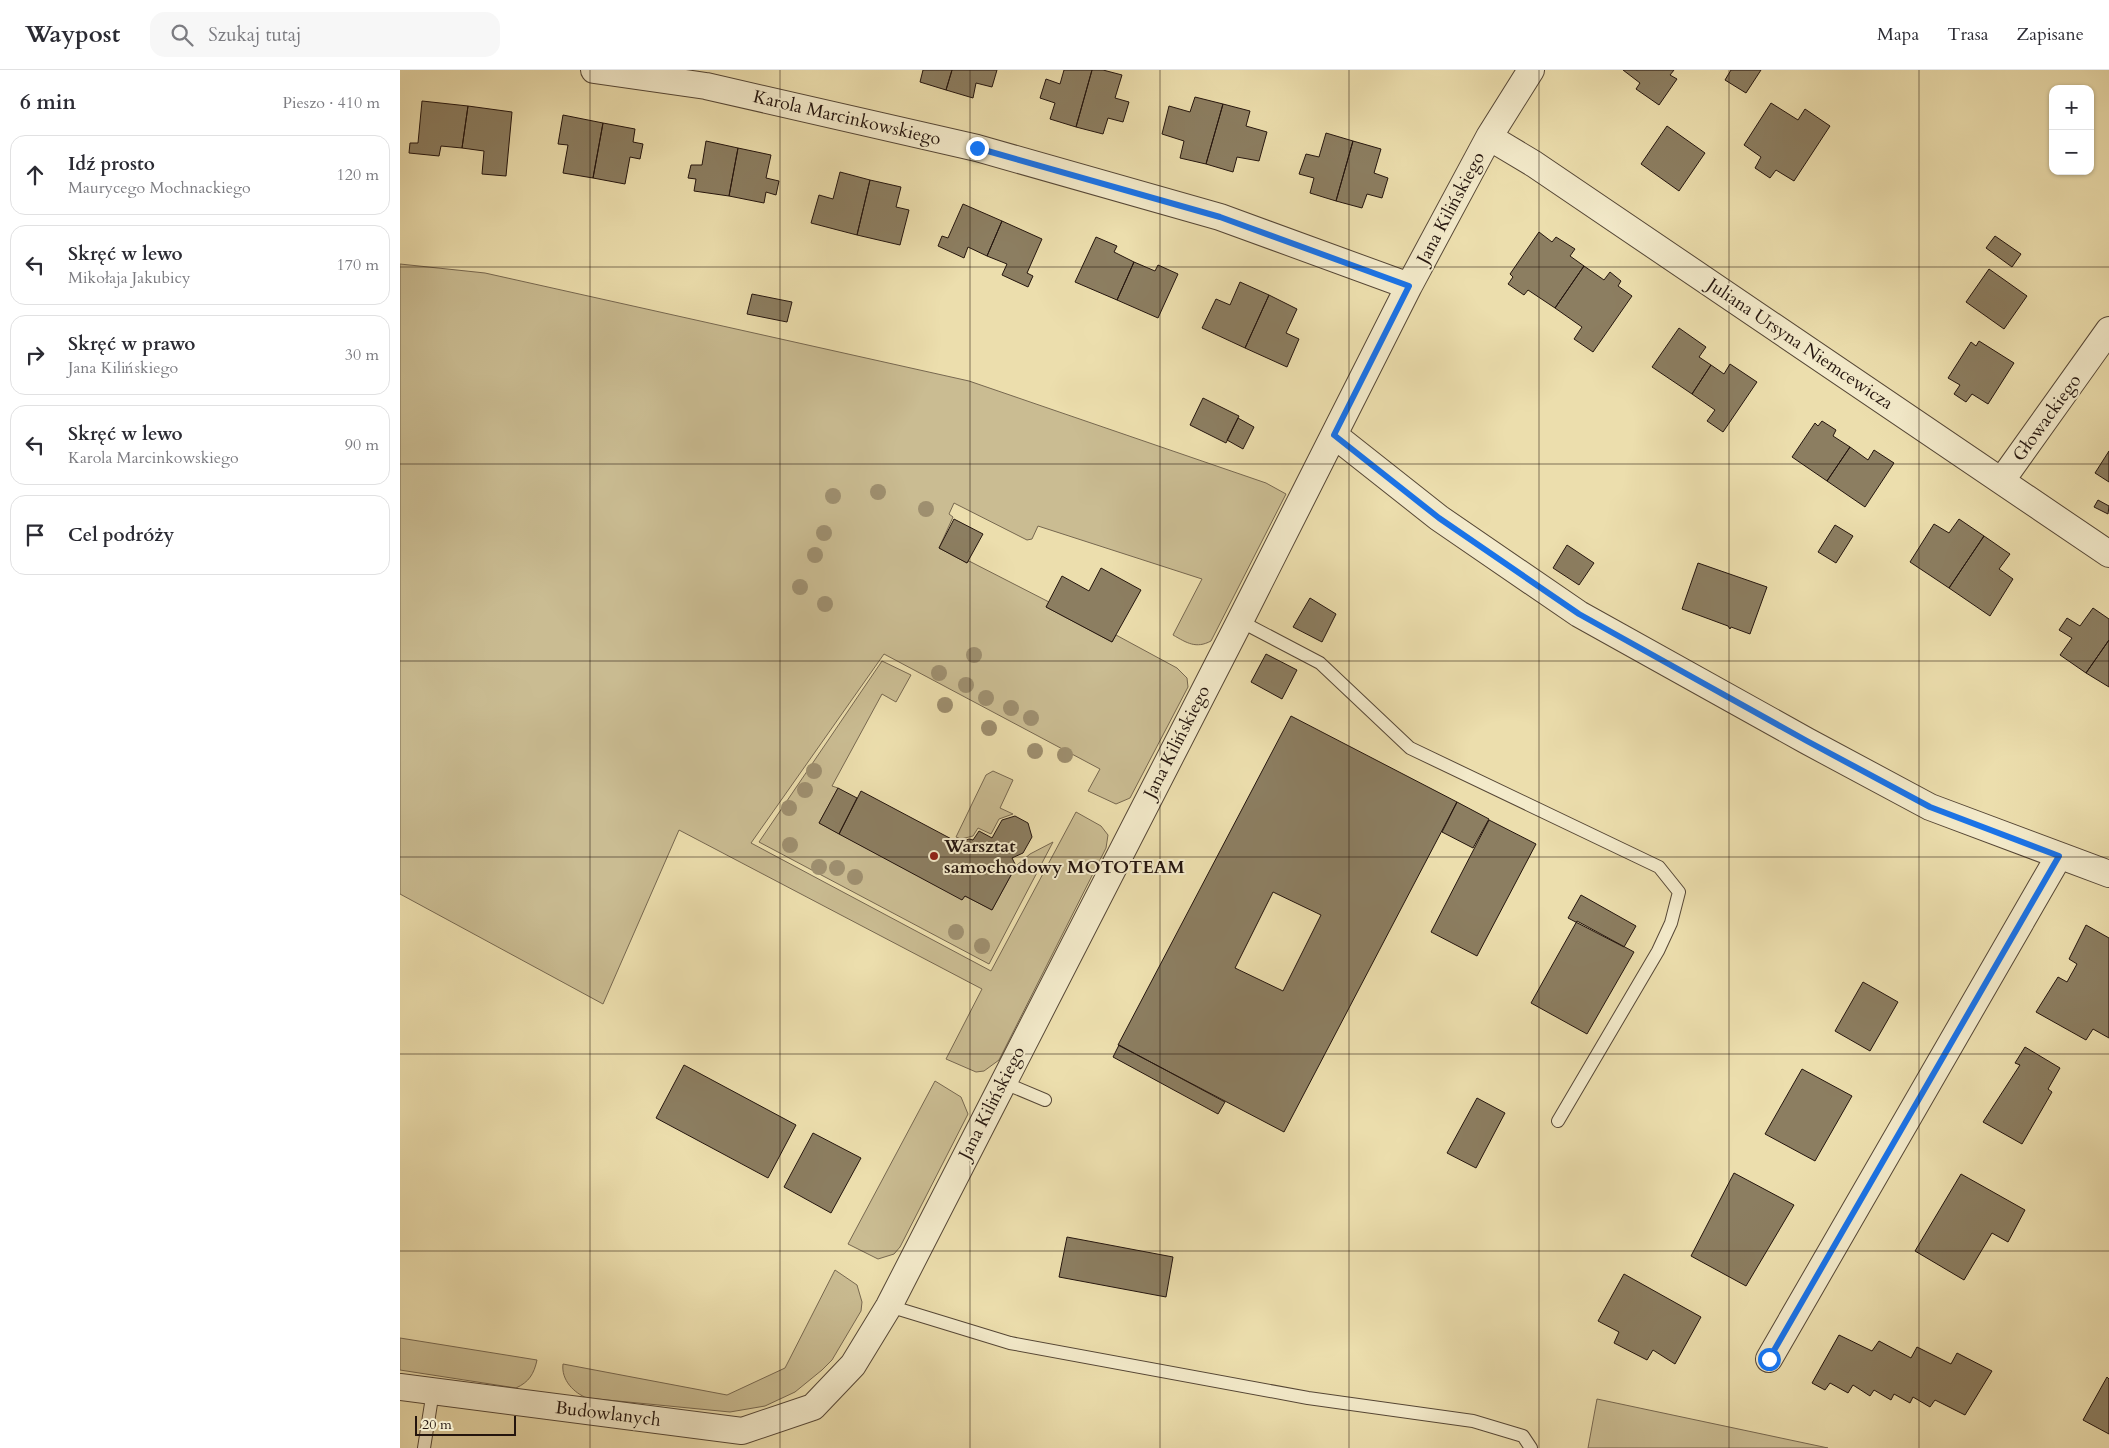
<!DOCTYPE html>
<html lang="pl">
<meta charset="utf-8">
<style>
:root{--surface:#fff;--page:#f7f7f7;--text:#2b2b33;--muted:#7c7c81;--line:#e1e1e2}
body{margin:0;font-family:Cardo,serif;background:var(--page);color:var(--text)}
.controls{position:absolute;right:15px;top:15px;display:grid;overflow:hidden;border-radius:10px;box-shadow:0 1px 4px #0004}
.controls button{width:45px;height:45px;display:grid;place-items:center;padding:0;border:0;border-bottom:1px solid var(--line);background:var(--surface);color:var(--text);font:25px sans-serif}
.scale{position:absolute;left:15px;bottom:12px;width:101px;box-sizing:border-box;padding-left:5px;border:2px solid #24150e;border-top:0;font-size:14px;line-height:18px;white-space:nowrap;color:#24150e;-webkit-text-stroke:4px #f3eaca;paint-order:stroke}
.stop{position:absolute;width:15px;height:15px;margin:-11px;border:4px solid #1a73e8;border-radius:50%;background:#fff}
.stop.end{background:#1a73e8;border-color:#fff;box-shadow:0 1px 5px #0008}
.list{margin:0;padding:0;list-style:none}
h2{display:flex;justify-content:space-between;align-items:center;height:65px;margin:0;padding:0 20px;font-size:21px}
h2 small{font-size:16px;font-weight:400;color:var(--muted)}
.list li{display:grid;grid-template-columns:32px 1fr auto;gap:15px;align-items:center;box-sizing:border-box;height:80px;margin:0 10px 10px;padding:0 10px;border:1px solid var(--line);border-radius:15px}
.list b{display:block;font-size:19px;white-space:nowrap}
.list p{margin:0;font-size:16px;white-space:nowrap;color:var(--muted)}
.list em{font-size:16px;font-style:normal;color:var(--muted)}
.icon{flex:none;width:28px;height:28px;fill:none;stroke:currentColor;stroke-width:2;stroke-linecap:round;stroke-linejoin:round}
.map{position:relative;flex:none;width:1709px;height:1378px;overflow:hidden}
header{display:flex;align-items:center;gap:30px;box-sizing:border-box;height:70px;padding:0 25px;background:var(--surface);border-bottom:1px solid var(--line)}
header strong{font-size:24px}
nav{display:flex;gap:28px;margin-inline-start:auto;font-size:18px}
.search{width:350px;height:45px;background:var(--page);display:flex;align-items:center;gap:12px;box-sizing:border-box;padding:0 18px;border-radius:15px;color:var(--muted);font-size:19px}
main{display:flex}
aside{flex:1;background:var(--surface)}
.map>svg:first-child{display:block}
.green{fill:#cabc92;stroke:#776850}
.building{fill:#8c7e61;stroke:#24150e;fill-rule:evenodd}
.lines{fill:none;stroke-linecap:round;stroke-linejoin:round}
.service-casing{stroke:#564736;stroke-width:14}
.minor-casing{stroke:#564736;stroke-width:28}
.service{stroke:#f3eaca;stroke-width:12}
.minor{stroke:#f3eaca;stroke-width:26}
.tree{fill:#9e8f6f}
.route{stroke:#1a73e8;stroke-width:6}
.grid{fill:none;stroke:#24150e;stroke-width:1;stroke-opacity:0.55}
.poi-dot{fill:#8f2418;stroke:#f3eaca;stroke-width:2}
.labels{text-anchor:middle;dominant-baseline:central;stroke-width:4;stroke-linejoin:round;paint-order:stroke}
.street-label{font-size:18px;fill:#24150e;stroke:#f3eaca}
.poi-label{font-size:18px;font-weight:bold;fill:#24150e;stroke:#f3eaca;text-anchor:start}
</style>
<header>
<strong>Waypost</strong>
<div class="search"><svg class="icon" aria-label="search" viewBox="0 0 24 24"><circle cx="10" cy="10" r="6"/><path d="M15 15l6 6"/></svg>Szukaj tutaj</div>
<nav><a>Mapa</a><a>Trasa</a><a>Zapisane</a></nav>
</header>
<main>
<aside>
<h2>6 min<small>Pieszo · 410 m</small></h2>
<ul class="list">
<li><svg class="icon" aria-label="ahead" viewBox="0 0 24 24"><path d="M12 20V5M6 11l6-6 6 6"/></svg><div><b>Idź prosto</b><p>Maurycego Mochnackiego</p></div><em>120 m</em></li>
<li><svg class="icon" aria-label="left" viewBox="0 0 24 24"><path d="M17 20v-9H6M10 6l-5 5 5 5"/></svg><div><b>Skręć w lewo</b><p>Mikołaja Jakubicy</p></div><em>170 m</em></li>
<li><svg class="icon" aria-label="right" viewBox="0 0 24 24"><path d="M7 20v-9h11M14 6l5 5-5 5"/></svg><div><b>Skręć w prawo</b><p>Jana Kilińskiego</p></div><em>30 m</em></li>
<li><svg class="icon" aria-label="left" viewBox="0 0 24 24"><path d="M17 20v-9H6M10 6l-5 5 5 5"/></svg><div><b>Skręć w lewo</b><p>Karola Marcinkowskiego</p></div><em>90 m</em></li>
<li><svg class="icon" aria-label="arrive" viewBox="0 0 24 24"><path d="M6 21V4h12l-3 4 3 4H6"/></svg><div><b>Cel podróży</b></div></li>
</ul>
</aside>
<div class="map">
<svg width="1709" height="1378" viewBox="0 0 1709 1378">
<rect width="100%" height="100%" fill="#ecdead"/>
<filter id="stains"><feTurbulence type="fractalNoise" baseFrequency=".004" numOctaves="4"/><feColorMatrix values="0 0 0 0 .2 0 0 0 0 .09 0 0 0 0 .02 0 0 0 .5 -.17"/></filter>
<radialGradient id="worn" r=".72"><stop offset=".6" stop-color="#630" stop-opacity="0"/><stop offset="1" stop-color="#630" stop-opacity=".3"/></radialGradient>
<!-- green -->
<path class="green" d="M0,194L85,203L569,311L866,413L886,424L811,571C796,579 787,573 773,565L802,509L638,456L632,469L627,470L554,433L549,444L553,447L539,478L567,493L569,491L649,532L646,537L712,572L716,565L777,598L787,608L788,617L730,728L716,734L688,721L700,699L484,584L351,773L591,901L676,742L701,756L708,765L706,778L599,990L584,1001L576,1002L546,989L582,919L279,760L203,934L0,824Z
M482,591L511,605L496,632L482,624L432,716L438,718L419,753L562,829L565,826L592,840L616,796L630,784L653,772L589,894L359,772Z
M593,701L613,710L600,738L613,744L599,749L591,764L578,758L573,766L561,769L556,767L586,705Z
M535,1011L561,1027L568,1044L500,1177L494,1184L478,1189L448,1174Z
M435,1200L457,1215L462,1232L461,1241L432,1290L422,1300L395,1322L365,1336L330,1342L187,1328C174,1323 161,1310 163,1294L327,1325L385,1298Z
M0,1268L137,1290C134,1304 129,1312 116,1318L0,1300Z
M1197,1329L1428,1378H1188Z"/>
<!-- building -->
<path class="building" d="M523,0H552L546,20L520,12Z
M552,0H597L592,17L576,13L573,28L546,20Z
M664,0H692L676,57L650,49L655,33L640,28L646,9L660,14Z
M692,0H703L722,5L715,28L729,32L723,52L708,48L703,64L676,57Z
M1223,0H1274L1270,5L1277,9L1259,35L1236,19L1240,13Z
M1331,0H1361L1346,23L1325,10Z
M795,27L823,34L806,94L780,88L784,71L762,64L769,36L790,42Z
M22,31L68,36L62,78L41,76L39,86L9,83L10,73H18Z
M1371,33L1398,50L1405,39L1430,56L1394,111L1376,100L1370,108L1355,98L1361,87L1344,75Z
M823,34L850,41L846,56L867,62L859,91L837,87L833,102L806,94Z
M68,36L112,42L106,106L82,104L84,81L62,78Z
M163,45L203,53L193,108L163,103L168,75L158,74Z
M203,53L235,59L233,72L243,74L240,89L230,87L225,114L193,108Z
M1267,56L1305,83L1279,121L1241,94Z
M926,63L953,71L936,131L910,123L914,108L899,104L906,84L919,87Z
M306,71L338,78L329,126L294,121L296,109L288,108L291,95H302Z
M953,71L981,79L974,103L988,108L982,128L967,124L962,138L936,131Z
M338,78L371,85L366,108L379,111L376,125L366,122L364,133L329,126Z
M440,102L470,110L457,165L411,153L419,125L433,129Z
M470,110L501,117L496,137L509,140L500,175L457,165Z
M563,134L602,151L587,186L568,177L564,188L538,176L542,166L548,168Z
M602,151L642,169L627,203L633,206L628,217L602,205L607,194L587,186Z
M1139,162L1152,172L1156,167L1175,179L1170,186L1184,196L1155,238L1128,220L1124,225L1108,214L1113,207L1110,204Z
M1595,166L1621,184L1612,197L1586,178Z
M696,167L717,176L714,182L734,192L717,230L675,212Z
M734,192L755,201L758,195L778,204L758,248L717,230Z
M1184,196L1204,210L1210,202L1221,211L1218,216L1232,226L1193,282L1174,269L1182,257L1155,238Z
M1589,199L1627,226L1604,259L1566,232Z
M840,212L869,225L845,278L802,258L816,229L830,235Z
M352,224L392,232L387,252L347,244Z
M869,225L897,239L886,263L899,269L887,297L845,278Z
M1279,258L1306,277L1299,287L1311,295L1292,324L1252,297Z
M1579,271L1614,293L1588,334L1572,324L1566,332L1554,324L1560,315L1548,308L1571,272L1576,276Z
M1330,294L1357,312L1323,362L1307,351L1315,340L1292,324L1311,295L1324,304Z
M803,328L839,346L826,373L790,355Z
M838,348L854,357L843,379L827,370Z
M1422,351L1436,360L1433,366L1450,377L1427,411L1392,387L1415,353L1418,356Z
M1450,377L1468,390L1474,380L1494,393L1465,437L1427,411Z
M1709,381V412L1695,403Z
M1698,430L1709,436L1708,444L1694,437Z
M554,449L583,464L567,493L539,478Z
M1559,449L1584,466L1549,518L1510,492L1534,454L1549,463Z
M1435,455L1453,466L1436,493L1418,482Z
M1584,466L1610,484L1599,499L1613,509L1590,546L1549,518Z
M1167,475L1194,493L1179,515L1153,498Z
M1298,493L1367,517L1350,564L1331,557L1330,559L1328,556L1282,539Z
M701,498L741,520L712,572L646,537L662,506L689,521Z
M910,528L936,544L922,572L893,557Z
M1693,538L1709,549V570L1686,603L1660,585L1672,568L1659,560L1667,548L1680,556Z
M1709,570V617L1686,603Z
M866,584L897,600L882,629L851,612Z
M891,646L1057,732L884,1062L718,975ZM873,822L921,845L883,921L835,898Z
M438,718L457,728L439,764L419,753Z
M461,721L559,773L569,769L573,770L579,761L592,768L602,750L615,746L628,753L632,767L623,783L612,788L616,796L592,840L565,826L562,830L439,764Z
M1057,732L1089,749L1073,778L1042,762Z
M1089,750L1136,774L1077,886L1031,862Z
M1181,825L1236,856L1224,877L1168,848Z
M1177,851L1234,882L1187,964L1131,933Z
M1686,855L1709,868V968L1693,959L1686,970L1636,942L1658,907L1667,912L1677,894L1669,889Z
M1463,912L1498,932L1470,981L1435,961Z
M719,975L825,1032L818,1044L713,987Z
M1625,977L1660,998L1648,1019L1652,1022L1622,1074L1583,1052L1620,995L1615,993Z
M284,995L396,1055L368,1108L256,1048Z
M1402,999L1452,1026L1415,1091L1365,1064Z
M1077,1028L1105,1043L1076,1098L1047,1083Z
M413,1063L461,1088L431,1143L384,1117Z
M1334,1103L1394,1135L1346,1216L1291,1186Z
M1561,1104L1625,1140L1608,1172L1592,1163L1564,1210L1515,1181Z
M667,1167L773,1187L766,1227L659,1207Z
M1224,1204L1301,1247L1275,1294L1253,1280L1247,1290L1214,1273L1219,1262L1198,1251Z
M1439,1265L1472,1281L1479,1271L1511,1288L1517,1277L1551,1294L1557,1283L1592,1301L1565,1345L1535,1330L1530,1337L1513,1327L1510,1333L1494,1324L1491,1330L1474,1320L1470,1326L1453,1315L1448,1323L1430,1313L1425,1320L1412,1313Z
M1707,1307L1709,1309V1364L1683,1350Z"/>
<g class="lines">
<!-- service casing -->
<g class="service-casing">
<path id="service" d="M840,551L920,593L1010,678L1259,797L1279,822L1271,853L1258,881L1158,1051
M602,1012L645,1030
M489,1236L610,1273L908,1328L1073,1351L1123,1366L1131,1378
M24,1378L33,1321"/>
</g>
<!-- minor casing -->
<g class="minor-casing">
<path id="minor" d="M194,0L306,16L577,78L820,147L1009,216
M1089,67L1134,94L1709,484
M934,365L1039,448L1179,544L1407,671L1530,737L1709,804
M1602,410L1709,260
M1369,1289L1659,786
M0,1317L342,1361L413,1337L453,1295L489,1236L840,551L1009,216L1089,67L1131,0"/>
</g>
<!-- service -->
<use href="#service" class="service"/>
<!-- minor -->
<use href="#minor" class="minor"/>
</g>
<!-- trees -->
<g class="tree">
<circle cx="478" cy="422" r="8"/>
<circle cx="433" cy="426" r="8"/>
<circle cx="526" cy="439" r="8"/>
<circle cx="424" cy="463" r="8"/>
<circle cx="415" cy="485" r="8"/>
<circle cx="400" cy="517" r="8"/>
<circle cx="425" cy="534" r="8"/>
<circle cx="574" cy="585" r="8"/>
<circle cx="539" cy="603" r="8"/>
<circle cx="566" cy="615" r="8"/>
<circle cx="586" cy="628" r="8"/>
<circle cx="545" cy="635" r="8"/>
<circle cx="611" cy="638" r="8"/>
<circle cx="631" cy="648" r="8"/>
<circle cx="589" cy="658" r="8"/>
<circle cx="635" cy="681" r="8"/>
<circle cx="665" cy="685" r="8"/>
<circle cx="414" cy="701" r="8"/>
<circle cx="405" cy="720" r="8"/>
<circle cx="389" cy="738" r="8"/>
<circle cx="390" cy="775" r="8"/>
<circle cx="419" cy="797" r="8"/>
<circle cx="437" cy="798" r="8"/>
<circle cx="455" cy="807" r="8"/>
<circle cx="556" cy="862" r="8"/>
<circle cx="582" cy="876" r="8"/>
</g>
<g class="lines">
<!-- route -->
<path class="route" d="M577,78L820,147L1009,216L934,365L1039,448L1179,544L1407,671L1530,737L1659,786L1369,1289"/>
</g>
<!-- grid -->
<path class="grid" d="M190,0V1378M380,0V1378M570,0V1378M760,0V1378M949,0V1378M1139,0V1378M1329,0V1378M1519,0V1378M0,197H1709M0,394H1709M0,591H1709M0,787H1709M0,984H1709M0,1181H1709"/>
<!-- markers -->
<circle class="poi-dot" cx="534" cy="786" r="5"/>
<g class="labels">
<!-- street labels -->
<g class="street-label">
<text transform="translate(447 48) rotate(13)">Karola Marcinkowskiego</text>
<text transform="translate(1051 138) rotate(-62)">Jana Kilińskiego</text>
<text transform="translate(1400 274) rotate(34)">Juliana Ursyna Niemcewicza</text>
<text transform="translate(1647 348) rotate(-54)">Głowackiego</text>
<text transform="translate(777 672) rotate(-63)">Jana Kilińskiego</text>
<text transform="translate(592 1033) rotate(-63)">Jana Kilińskiego</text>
<text transform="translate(208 1344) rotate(7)">Budowlanych</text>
</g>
<!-- poi labels -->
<g class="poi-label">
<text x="544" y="776">Warsztat<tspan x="544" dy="21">samochodowy MOTOTEAM</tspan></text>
</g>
</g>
<rect width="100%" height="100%" filter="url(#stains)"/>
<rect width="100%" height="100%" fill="url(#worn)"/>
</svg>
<div class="controls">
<button>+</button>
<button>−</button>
</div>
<div class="scale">20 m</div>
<div class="stop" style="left:1369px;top:1289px"></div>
<div class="stop end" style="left:577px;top:78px"></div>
</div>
</main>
